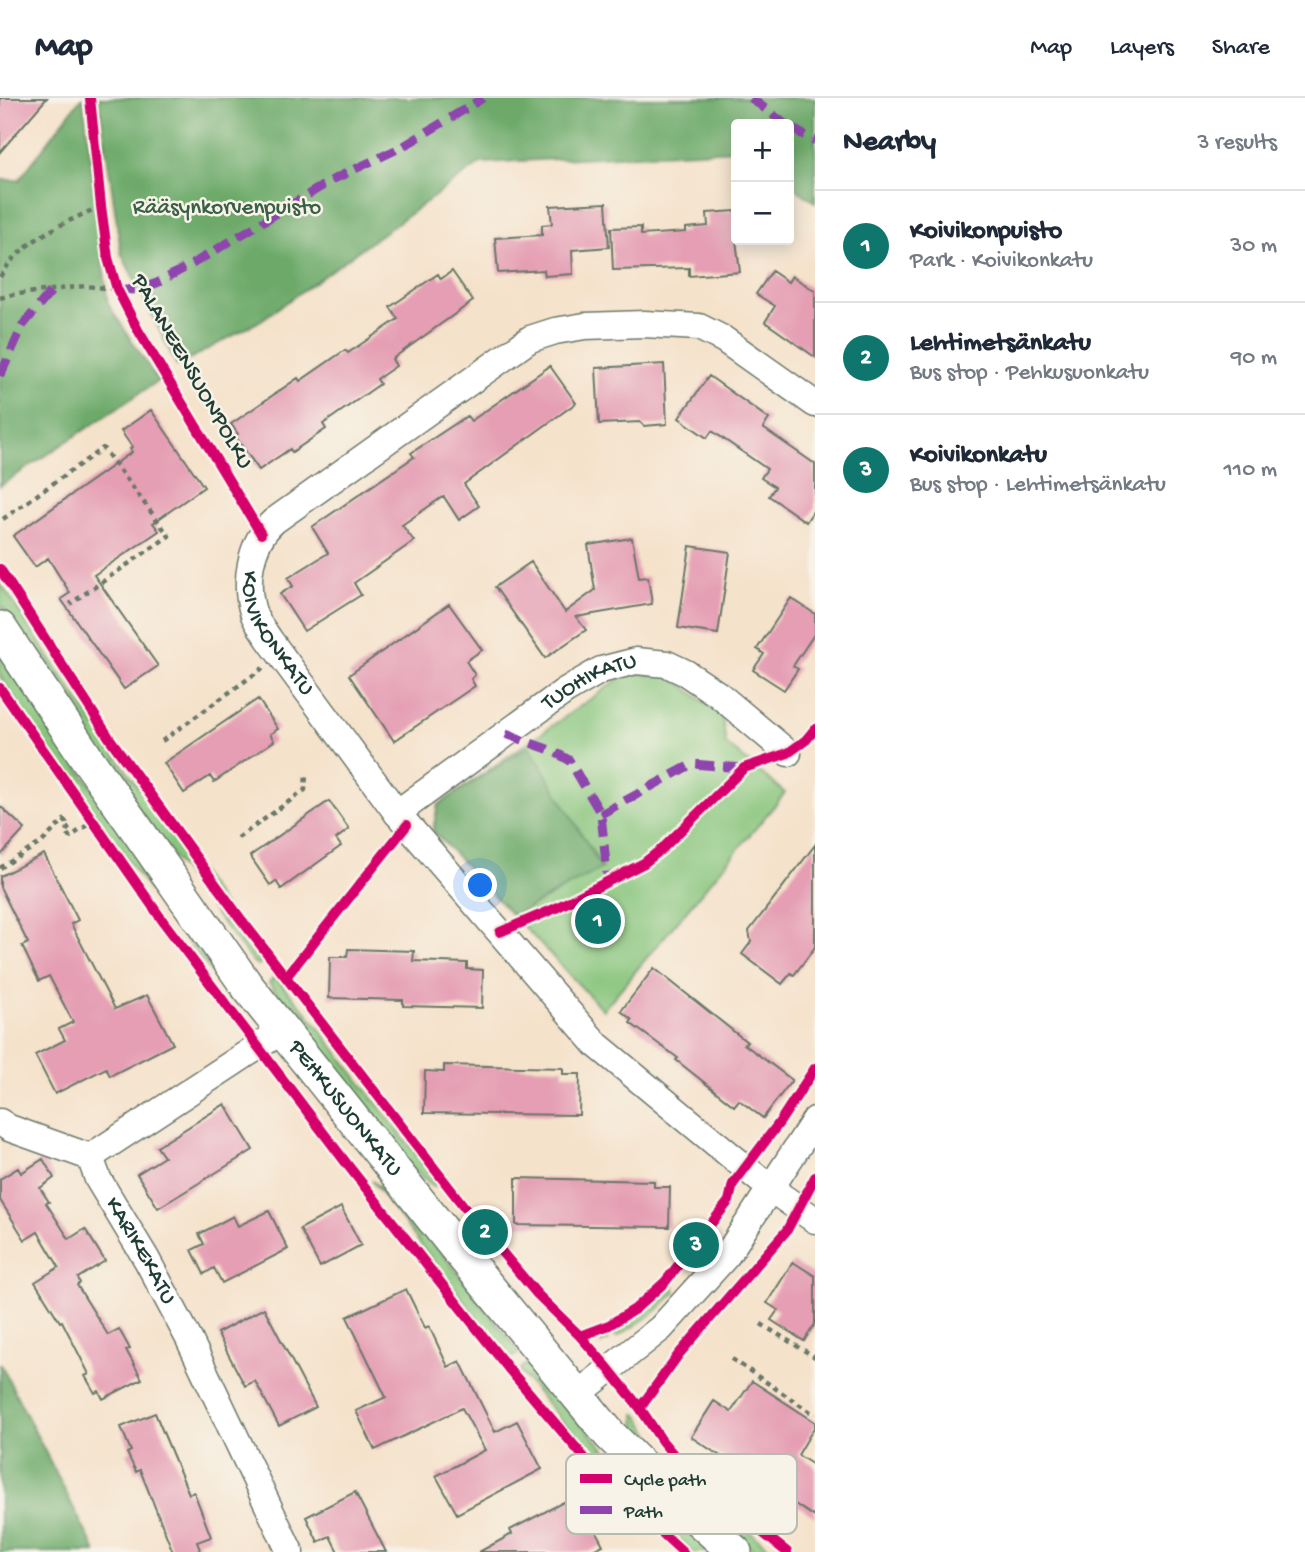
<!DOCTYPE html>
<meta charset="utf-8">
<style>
:root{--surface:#fff;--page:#f6f6f7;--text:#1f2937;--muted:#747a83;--line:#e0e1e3;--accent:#0f766e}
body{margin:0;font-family:"Gochi Hand",sans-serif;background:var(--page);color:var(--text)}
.controls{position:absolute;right:21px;top:21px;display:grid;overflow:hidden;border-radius:7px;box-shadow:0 4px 18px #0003}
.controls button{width:63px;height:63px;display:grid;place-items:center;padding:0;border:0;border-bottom:2px solid var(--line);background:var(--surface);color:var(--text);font:35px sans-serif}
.you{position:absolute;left:481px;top:788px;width:24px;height:24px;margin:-18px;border:5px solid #fff;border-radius:50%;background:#1a73e8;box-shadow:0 0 0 10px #1a73e833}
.badge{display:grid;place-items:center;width:46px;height:46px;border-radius:50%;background:var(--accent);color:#fff;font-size:23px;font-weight:700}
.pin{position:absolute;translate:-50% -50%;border:4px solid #fff;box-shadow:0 2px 7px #0006}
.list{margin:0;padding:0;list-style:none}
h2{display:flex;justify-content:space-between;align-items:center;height:91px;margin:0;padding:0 28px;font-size:30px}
h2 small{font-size:23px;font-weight:400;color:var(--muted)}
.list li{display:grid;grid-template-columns:46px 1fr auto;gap:21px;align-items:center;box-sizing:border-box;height:112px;padding:0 28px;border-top:2px solid var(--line)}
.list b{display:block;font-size:26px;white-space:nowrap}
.list p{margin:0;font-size:23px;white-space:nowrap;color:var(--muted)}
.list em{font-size:23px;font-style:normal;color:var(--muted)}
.map{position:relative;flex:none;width:815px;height:1454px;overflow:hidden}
header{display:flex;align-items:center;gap:42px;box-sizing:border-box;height:98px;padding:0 35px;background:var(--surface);border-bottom:2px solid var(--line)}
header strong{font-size:33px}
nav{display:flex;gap:38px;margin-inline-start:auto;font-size:24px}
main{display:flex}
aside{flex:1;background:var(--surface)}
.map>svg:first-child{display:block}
.green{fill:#87c57b;stroke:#538158;stroke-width:2}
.forest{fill:#6daa6b;stroke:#467450;stroke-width:2}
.building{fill:#e59eb4}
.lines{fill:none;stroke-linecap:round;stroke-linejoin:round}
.minor-casing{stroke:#6a7769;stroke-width:29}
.major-casing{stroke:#6a7769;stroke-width:36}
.path{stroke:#6a7769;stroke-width:4.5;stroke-dasharray:5 5;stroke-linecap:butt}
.minor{stroke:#fff;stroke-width:26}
.major{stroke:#fff;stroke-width:33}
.quiet{stroke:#8e44ad;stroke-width:9;stroke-dasharray:18 9;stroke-linecap:butt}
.cycleway-casing{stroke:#f7f3e8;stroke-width:15}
.cycleway{stroke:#d6006c;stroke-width:10}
.labels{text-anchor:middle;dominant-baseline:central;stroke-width:5;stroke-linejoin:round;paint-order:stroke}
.park-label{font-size:23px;fill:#395f46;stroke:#f7f3e8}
.street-label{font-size:23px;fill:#1f3d34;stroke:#f7f3e8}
.key{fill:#f7f3e8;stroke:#b6bcb2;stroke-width:2}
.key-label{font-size:19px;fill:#1f3d34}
</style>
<header>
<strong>Map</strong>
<nav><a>Map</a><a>Layers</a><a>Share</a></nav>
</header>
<main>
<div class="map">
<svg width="815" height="1454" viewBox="0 0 815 1454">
<rect width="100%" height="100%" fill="#f7f3e8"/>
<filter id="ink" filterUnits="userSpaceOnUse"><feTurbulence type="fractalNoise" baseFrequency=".0143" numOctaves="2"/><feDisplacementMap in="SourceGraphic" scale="14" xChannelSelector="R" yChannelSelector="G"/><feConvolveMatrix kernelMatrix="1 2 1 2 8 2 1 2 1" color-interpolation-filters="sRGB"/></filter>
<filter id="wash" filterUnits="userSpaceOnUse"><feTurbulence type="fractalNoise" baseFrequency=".00686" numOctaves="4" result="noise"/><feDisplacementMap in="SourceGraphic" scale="28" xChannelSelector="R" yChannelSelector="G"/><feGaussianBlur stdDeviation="1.57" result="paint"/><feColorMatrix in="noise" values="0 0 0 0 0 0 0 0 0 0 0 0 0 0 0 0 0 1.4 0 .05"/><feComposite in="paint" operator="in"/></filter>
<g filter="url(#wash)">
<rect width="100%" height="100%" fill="#f5e2cb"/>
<!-- green -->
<path class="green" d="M0,484C83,613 171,739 264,861L258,867L253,864C162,750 80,628 0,506Z
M0,556L179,815L220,880L217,882L161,809L39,638L0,578Z
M628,575L671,578L722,618L726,646L785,695L603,912L433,733L438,707Z
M275,879L304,911L425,1068L437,1086L433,1089L413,1071L269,885Z
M372,1083L410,1114L518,1252V1256L510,1260L504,1255Z
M672,1185L676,1194L654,1215L617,1239L608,1235L605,1238L608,1243L601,1246L604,1236L642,1213Z
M526,1266L625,1373L712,1454H694C631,1399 574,1339 521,1275L520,1271Z
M635,1316L639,1318C671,1374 726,1413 774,1454H756L733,1435L645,1350L636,1331Z"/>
<!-- forest -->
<path class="forest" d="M81,0H83L108,206L158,283L0,388V82H19Z
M99,0H815V104L789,86V26H736V52L481,65L260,223L177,268L121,155Z
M529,648L602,770L513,818L433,733L438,707Z
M0,1265L96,1454H0Z"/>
<g id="blocks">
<!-- building -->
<path class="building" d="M0,0H47L0,54Z
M606,105L609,149L572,152L573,176L545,178L544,172L498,175L495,140L542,137V127L552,126L550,108Z
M736,113V142L740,174L689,178V170L613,172L611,130L641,129V137L686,134V130L708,128L707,115Z
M452,173L473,203L392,261L396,268L377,281L380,286L323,326L326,331L292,354L290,351L259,372L235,338L238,336L231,326L298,280L300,283L345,252L348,255L398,221L390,209L438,176L441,181Z
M772,173L788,184L792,178L815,193V259L765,224L775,208L756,196Z
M664,266L667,326L644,328L640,324L599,326L596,270Z
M550,268L576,305L464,386L479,408L459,422L444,399L441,400L402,427L414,443L354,485L361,497L304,533L280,496L293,488L288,480L328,455L312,429L414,359L411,355L467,318L471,323Z
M709,278L769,321L763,330L815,366V410L806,424L769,398L775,389L761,380L767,371L712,333L707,340L679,320Z
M151,312L204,389L153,425L159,433L94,477L158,568L124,591L61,501L70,495L48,460L35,469L13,438L132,354L130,351L132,349L121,333Z
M632,440L639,480L648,479L652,506L576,519L586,532L545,560L495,489L531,464L565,514L595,492L588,447Z
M690,448L730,454L718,536L678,530Z
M791,500L815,516V535L793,568L798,571L784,592L753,572L764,556L757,551Z
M449,506L482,552L466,563L475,577L471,581L475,588L394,643L349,577Z
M258,601L278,631L270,636L274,643L214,684L210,678L184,695L164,665Z
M329,703L349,731L336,741L341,748L281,791L276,783L270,787L250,758Z
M0,708L25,731L0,758Z
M815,747V849L794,877L791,875L782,886L742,856L751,844L749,833Z
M44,756L78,822L71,826L115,911L147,897L173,946L110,978L106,970L55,996L35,957L65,942L59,931L73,924L49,878L39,883L22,848L28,845L0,789V778Z
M348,851L414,853L413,863L467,865V871L483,872L482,910L403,908V902L329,900L330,859H347Z
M654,870L747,944L744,946L792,982L763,1020L739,1002L734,1008L676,962L678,960L630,925L632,922L621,913Z
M444,967L563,970V976H580L579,1017L424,1015L425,973L444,974Z
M225,1006L253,1052L158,1110L137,1076L164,1059L157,1049Z
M43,1061L54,1080L40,1090L49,1104L46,1105L69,1141L85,1131L105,1163L78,1180L80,1185L77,1187L108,1237L119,1231L130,1251L126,1252L142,1281L103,1301L99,1293L95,1295L85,1278L89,1276L62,1223L60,1224L35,1184L59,1169L38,1134L25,1142L0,1102V1081L18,1070L21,1075Z
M516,1080L654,1083V1089H670L669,1129L516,1127Z
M341,1109L361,1147L320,1169L300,1131Z
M269,1113L288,1151L222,1185L214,1170L204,1176L192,1152L204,1146L199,1136L233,1118L238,1128Z
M793,1164L815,1178V1226L804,1243L771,1222L778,1212L767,1205Z
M406,1191L425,1230L429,1228L448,1269L460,1263L495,1334L517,1323L542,1371L457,1416L436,1378L485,1352L462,1310L375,1352L356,1313L386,1299L347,1219Z
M264,1210L316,1309L279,1328L255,1283L245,1288L217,1235Z
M752,1283L815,1324V1328L798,1357L815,1368V1419L691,1339L714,1303L731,1314Z
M155,1315L189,1396L194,1394L211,1439L197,1444L201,1454H173L140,1372L136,1374L127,1355L131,1353L121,1329Z
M355,1394L386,1454H338L330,1438L318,1444L306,1419Z
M577,1397L603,1447L589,1454H479L512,1436L510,1432Z"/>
</g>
</g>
<g filter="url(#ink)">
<use href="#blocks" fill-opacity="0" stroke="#6a7769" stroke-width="2"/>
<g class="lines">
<!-- minor casing -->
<g class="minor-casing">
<g id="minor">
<path id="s1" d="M815,306L723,241L699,229L644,226L585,228L555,233L530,241L274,423C250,444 243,486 254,517C257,525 264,533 269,541L397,715L597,947L771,1091L815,1122"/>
<path id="s2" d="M397,715L565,593L601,572L636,563L667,566L686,575L719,597L788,655"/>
<path id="s3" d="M283,932L90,1059L98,1081L147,1162L189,1241L290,1454"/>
<path d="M0,1024L9,1030L90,1059"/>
<path d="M577,1297L661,1230L727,1157L815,1022"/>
</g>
</g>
<!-- major casing -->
<g class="major-casing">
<g id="major">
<path id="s4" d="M0,530L88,662L247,888L457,1151L610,1337L673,1399L735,1454"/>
</g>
</g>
<!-- path -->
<path class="path" d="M0,179C22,141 63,126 101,108
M0,200L10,197L85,188L117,191
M3,421L103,350L169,438L70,506
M162,643L263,570
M238,740L305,692L306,675
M0,770L42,744L64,722L70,729L65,734L70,739L92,724
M761,1226L815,1259
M732,1261L815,1317"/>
<!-- minor -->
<use href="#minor" class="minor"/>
<!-- major -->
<use href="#major" class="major"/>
<!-- quiet -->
<path class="quiet" d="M751,0L785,26
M789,29L815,43
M117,191L136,192L157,185L194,165L334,81L404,48L483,0
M0,278L23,227L53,191
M506,636L553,653L569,662L601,716L608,785
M601,716L692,666L744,670"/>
<!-- cycleway casing -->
<g class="cycleway-casing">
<path id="cycleway" d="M90,0L101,108L108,160L117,191L138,232L261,436
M0,471L110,641L240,820L469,1115L537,1196L580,1238L608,1270L640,1310L662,1343L678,1362L739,1416L787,1454
M0,590L165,826L350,1070L508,1270L600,1378L683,1454
M500,834L554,811L644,765L663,750L744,670L788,655L806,642L815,631
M286,879L407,727
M580,1238L609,1227L635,1211L665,1184L729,1103L733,1086L779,1025L815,970
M640,1310L679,1256L787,1132L815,1079"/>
</g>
<!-- cycleway -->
<use href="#cycleway" class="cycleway"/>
</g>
</g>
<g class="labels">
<!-- park labels -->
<g class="park-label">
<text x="227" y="110">Rääsynkorvenpuisto</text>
</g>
<!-- street labels -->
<g class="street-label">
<text transform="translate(191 274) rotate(60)">PALANEENSUONPOLKU</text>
<text stroke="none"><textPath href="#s1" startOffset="751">KOIVIKONKATU</textPath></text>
<text stroke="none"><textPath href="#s2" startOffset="234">TUOHIKATU</textPath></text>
<text stroke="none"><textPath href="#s4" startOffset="592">PEHKUSUONKATU</textPath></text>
<text stroke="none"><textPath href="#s3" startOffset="338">KARIKEKATU</textPath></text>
</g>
</g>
<!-- legend -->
<rect x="566" y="1356" width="231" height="80" rx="10" class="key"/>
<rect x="580" y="1376" width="32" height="9" fill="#d6006c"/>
<rect x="580" y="1408" width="32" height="8" fill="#8e44ad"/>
<g class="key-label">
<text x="624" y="1387">Cycle path</text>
<text x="624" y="1419">Path</text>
</g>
</svg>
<div class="controls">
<button>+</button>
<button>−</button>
</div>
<div class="you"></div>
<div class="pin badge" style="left:598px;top:823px">1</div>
<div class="pin badge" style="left:485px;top:1134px">2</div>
<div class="pin badge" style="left:696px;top:1147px">3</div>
</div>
<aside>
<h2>Nearby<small>3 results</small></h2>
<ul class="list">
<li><span class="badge">1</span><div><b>Koivikonpuisto</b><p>Park · Koivikonkatu</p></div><em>30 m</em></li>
<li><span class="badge">2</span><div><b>Lehtimetsänkatu</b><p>Bus stop · Pehkusuonkatu</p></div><em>90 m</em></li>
<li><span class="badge">3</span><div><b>Koivikonkatu</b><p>Bus stop · Lehtimetsänkatu</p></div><em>110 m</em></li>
</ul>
</aside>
</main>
